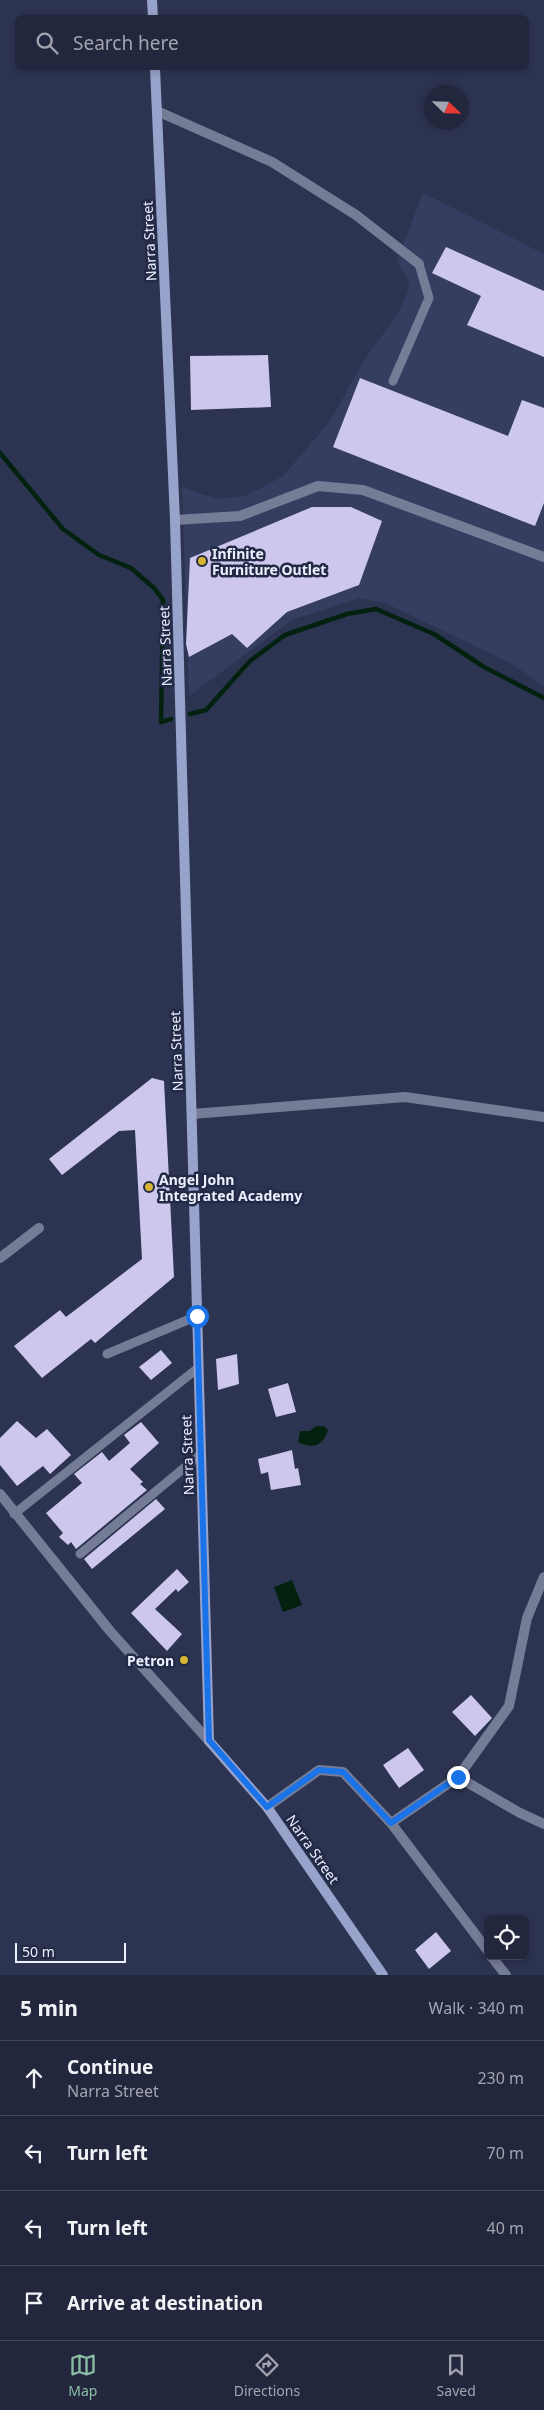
<!DOCTYPE html>
<meta charset="utf-8">
<style>
:root{--surface:#22273d;--page:#2e3348;--text:#f1f3f6;--muted:#a2a5b0;--line:#3f4457;--accent:#8abfa5}
body{margin:0;font-family:"Noto Sans",sans-serif;background:var(--page);color:var(--text)}
.controls{position:absolute;right:15px;bottom:15px;display:grid;overflow:hidden;border-radius:8px;box-shadow:0 2px 8px #0003}
.controls button{width:45px;height:45px;display:grid;place-items:center;padding:0;border:0;border-bottom:1px solid var(--line);background:var(--surface);color:var(--text);font:25px sans-serif}
.compass{position:absolute;left:424px;top:85px;width:45px;height:45px;border-radius:50%;background:var(--surface);box-shadow:0 2px 8px #0003;rotate:113deg}
.scale{position:absolute;left:15px;bottom:12px;width:111px;box-sizing:border-box;padding-left:5px;border:2px solid #ebf0ff;border-top:0;font-size:14px;line-height:18px;white-space:nowrap;color:#ebf0ff;-webkit-text-stroke:4px #232a46;paint-order:stroke}
.stop{position:absolute;width:15px;height:15px;margin:-11px;border:4px solid #1a73e8;border-radius:50%;background:#fff}
.stop.end{background:#1a73e8;border-color:#fff;box-shadow:0 1px 5px #0008}
.list{margin:0;padding:0;list-style:none}
h2{display:flex;justify-content:space-between;align-items:center;height:65px;margin:0;padding:0 20px;font-size:21px}
h2 small{font-size:16px;font-weight:400;color:var(--muted)}
.list li{display:grid;grid-template-columns:32px 1fr auto;gap:15px;align-items:center;box-sizing:border-box;height:75px;padding:0 20px;border-top:1px solid var(--line)}
.list b{display:block;font-size:19px;white-space:nowrap}
.list p{margin:0;font-size:16px;white-space:nowrap;color:var(--muted)}
.list em{font-size:16px;font-style:normal;color:var(--muted)}
.icon{flex:none;width:28px;height:28px;fill:none;stroke:currentColor;stroke-width:2;stroke-linecap:round;stroke-linejoin:round}
.map{position:relative;flex:none;width:544px;height:1975px;overflow:hidden}
.search{position:absolute;background:var(--surface);box-shadow:0 2px 8px #0003;left:15px;right:15px;top:15px;height:55px;display:flex;align-items:center;gap:12px;box-sizing:border-box;padding:0 18px;border-radius:8px;color:var(--muted);font-size:19px}
.sheet{height:365px;background:var(--surface)}
nav{display:flex;justify-content:space-around;align-items:center;box-sizing:border-box;height:70px;border-top:1px solid var(--line);background:var(--surface);font-size:14px;color:var(--muted)}
nav a{display:grid;justify-items:center;gap:2px}
nav .on{color:var(--accent)}
.map>svg:first-child{display:block}
.built{fill:#353d61}
.water{fill:#02220f}
.lines{fill:none;stroke-linecap:round;stroke-linejoin:round}
.stream{stroke:#02220f;stroke-width:4.5}
.building{fill:#cec7ed}
.lane{stroke:#757c95;stroke-width:9}
.street{stroke:#757c95;stroke-width:10}
.secondary{stroke:#98a3cb;stroke-width:10}
.route{stroke:#1a73e8;stroke-width:6}
.poi-dot{fill:#d6b534;stroke:#232a46;stroke-width:2}
.labels{text-anchor:middle;dominant-baseline:central;stroke-width:5;stroke-linejoin:round;paint-order:stroke}
.street-label{font-size:14px;fill:#ebf0ff;stroke:#232a46}
.poi-label{font-size:14px;font-weight:bold;fill:#ebf0ff;stroke:#232a46;text-anchor:start}
</style>
<div class="map">
<svg width="544" height="1975" viewBox="0 0 544 1975">
<rect width="100%" height="100%" fill="#2d3451"/>
<!-- built -->
<path class="built" d="M423,193L544,254V687L512,664L385,603L360,598L292,620L189,696L182,487L217,499L246,496L283,476L330,421L366,357L398,314L409,289L408,279L397,261Z"/>
<!-- water -->
<path class="water" d="M316,1426H324L328,1430C323,1447 311,1449 298,1442L300,1431H310Z
M292,1580L302,1605L283,1612L274,1587Z"/>
<g class="lines">
<!-- stream -->
<path class="stream" d="M0,453L63,529L99,555L131,568L154,588L163,600L161,722L171,719
M190,714L206,710L250,661L285,635L347,614L376,609L434,634L484,667L544,698"/>
</g>
<!-- building -->
<path class="building" d="M446,247L544,291V357L467,325L481,296L432,273Z
M268,355L271,407L191,410L190,356Z
M360,378L508,436L522,400L544,408V503L535,526L333,447Z
M312,507H351L382,521L359,585L287,612L247,648L232,634L189,657L186,644L190,558Z
M152,1078L164,1081L174,1277L95,1343L91,1339L42,1378L14,1346L60,1310L66,1317L142,1259L135,1130L119,1131L62,1175L49,1159Z
M161,1350L172,1363L151,1380L139,1367Z
M237,1354L239,1384L218,1390L216,1359Z
M288,1383L296,1412L276,1417L268,1389Z
M17,1421L36,1438L47,1429L71,1455L50,1474L43,1466L17,1486L0,1465V1438Z
M141,1422L159,1443L130,1469L143,1482L140,1484L147,1490L76,1549L71,1542L68,1545L59,1537L63,1533L46,1513L82,1483L74,1474L102,1452L109,1461L130,1443L124,1435Z
M292,1450L295,1469L298,1468L301,1485L271,1490L268,1472L261,1474L258,1459Z
M156,1499L165,1509L92,1569L84,1559Z
M177,1569L189,1582L178,1592L176,1589L155,1609L182,1634L167,1651L131,1613Z
M471,1695L492,1718L475,1736L452,1712Z
M408,1748L424,1770L399,1788L383,1765Z
M436,1932L451,1951L429,1969L415,1950Z"/>
<g class="lines">
<!-- lane -->
<path class="lane" d="M393,381L429,298L419,264
M107,1354L197,1316
M14,1514L198,1368
M80,1554L201,1454"/>
<!-- street -->
<path class="street" d="M157,111L272,162L356,215L419,264
M175,520L240,516L318,486L363,490L544,557
M192,1114L405,1097L544,1117
M0,1258L39,1228
M0,1494L110,1631L209,1741
M458,1777L520,1813L544,1824
M267,1807L319,1770L343,1772L391,1823L488,1951
M391,1823L458,1777L509,1706L527,1618L544,1577
M491,1956L506,1975"/>
<!-- secondary -->
<path class="secondary" d="M152,0L153,18
M155,68L175,520L209,1741L267,1807L383,1975"/>
</g>
<g class="lines">
<!-- route -->
<path class="route" d="M197,1316L209,1740L267,1807L319,1770L343,1772L391,1823L458,1777"/>
</g>
<!-- markers -->
<g class="poi-dot">
<circle cx="202" cy="561" r="5"/>
<circle cx="149" cy="1187" r="5"/>
<circle cx="184" cy="1660" r="5"/>
</g>
<g class="labels">
<!-- street labels -->
<g class="street-label">
<text transform="translate(149 241) rotate(-93)">Narra Street</text>
<text transform="translate(165 646) rotate(-92)">Narra Street</text>
<text transform="translate(176 1051) rotate(-92)">Narra Street</text>
<text transform="translate(187 1455) rotate(-92)">Narra Street</text>
<text transform="translate(313 1849) rotate(55)">Narra Street</text>
</g>
<!-- poi labels -->
<g class="poi-label">
<text x="212" y="553">Infinite<tspan x="212" dy="16">Furniture Outlet</tspan></text>
<text x="159" y="1179">Angel John<tspan x="159" dy="16">Integrated Academy</tspan></text>
<text x="174" y="1660" text-anchor="end">Petron</text>
</g>
</g>
</svg>
<div class="controls">
<button><svg class="icon" aria-label="locate" viewBox="0 0 24 24"><circle cx="12" cy="12" r="6"/><path d="M12 2v4M12 18v4M2 12h4M18 12h4"/></svg></button>
</div>
<svg class="compass" viewBox="-18 -18 36 36"><path d="M0-13l5 13h-10z" fill="#e53935"/><path d="M0 13l5-13h-10z" fill="#a2a5b0"/></svg>
<div class="scale">50 m</div>
<div class="stop" style="left:197px;top:1316px"></div>
<div class="stop end" style="left:458px;top:1777px"></div>
<div class="search"><svg class="icon" aria-label="search" viewBox="0 0 24 24"><circle cx="10" cy="10" r="6"/><path d="M15 15l6 6"/></svg>Search here</div>
</div>
<section class="sheet">
<h2>5 min<small>Walk · 340 m</small></h2>
<ul class="list">
<li><svg class="icon" aria-label="ahead" viewBox="0 0 24 24"><path d="M12 20V5M6 11l6-6 6 6"/></svg><div><b>Continue</b><p>Narra Street</p></div><em>230 m</em></li>
<li><svg class="icon" aria-label="left" viewBox="0 0 24 24"><path d="M17 20v-9H6M10 6l-5 5 5 5"/></svg><div><b>Turn left</b></div><em>70 m</em></li>
<li><svg class="icon" aria-label="left" viewBox="0 0 24 24"><path d="M17 20v-9H6M10 6l-5 5 5 5"/></svg><div><b>Turn left</b></div><em>40 m</em></li>
<li><svg class="icon" aria-label="arrive" viewBox="0 0 24 24"><path d="M6 21V4h12l-3 4 3 4H6"/></svg><div><b>Arrive at destination</b></div></li>
</ul>
</section>
<nav>
<a class="on"><svg class="icon" aria-label="map" viewBox="0 0 24 24"><path d="M3 6l6-2 6 2 6-2v14l-6 2-6-2-6 2zM9 4v14M15 6v14"/></svg>Map</a>
<a><svg class="icon" aria-label="directions" viewBox="0 0 24 24"><path d="M12 3l9 9-9 9-9-9zM9 14v-3h6M13 9l2 2-2 2"/></svg>Directions</a>
<a><svg class="icon" aria-label="saved" viewBox="0 0 24 24"><path d="M7 4h10v16l-5-4-5 4z"/></svg>Saved</a>
</nav>
